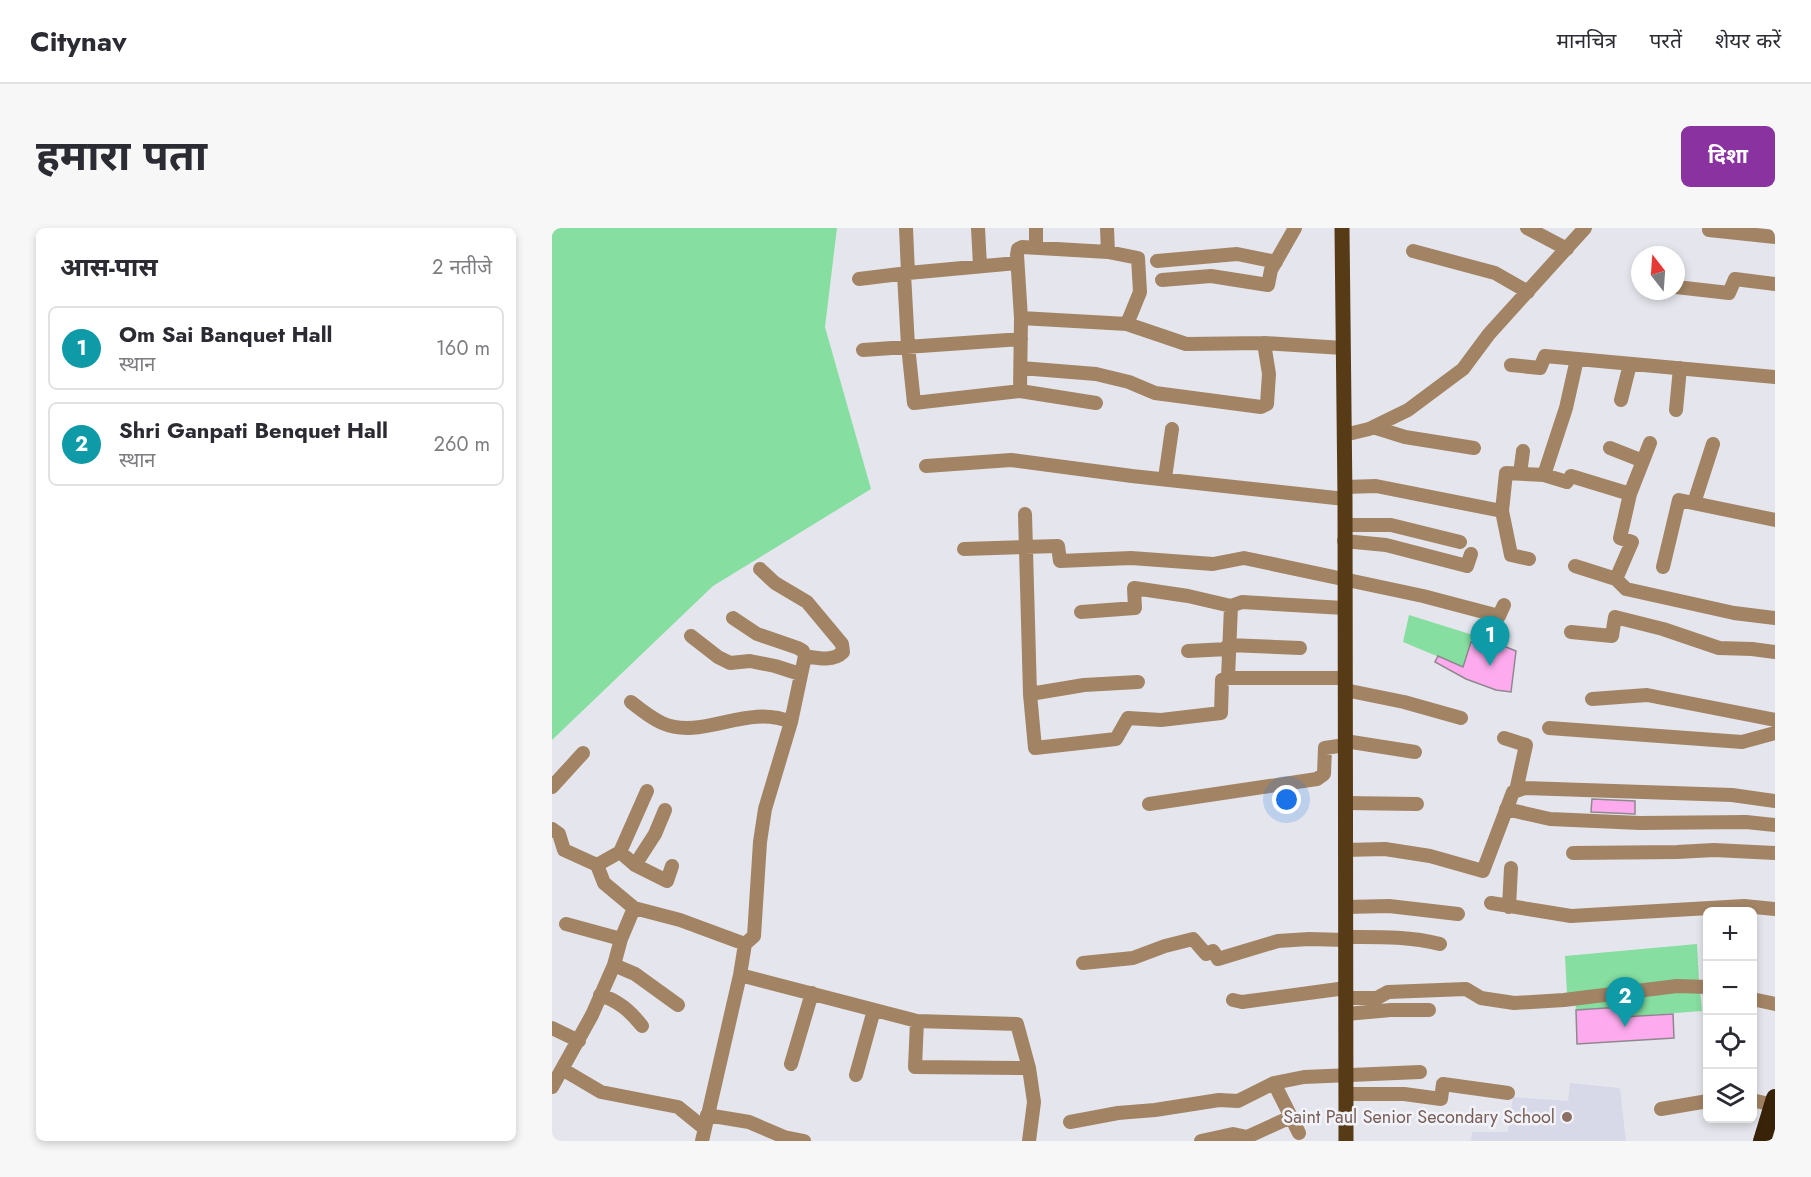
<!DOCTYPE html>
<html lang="hi">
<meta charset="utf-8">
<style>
:root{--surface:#fff;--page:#f7f7f7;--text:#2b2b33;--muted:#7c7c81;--line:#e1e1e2;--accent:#8a33a0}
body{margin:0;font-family:Jost,"Noto Sans Devanagari",sans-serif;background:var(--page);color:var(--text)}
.controls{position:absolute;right:18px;bottom:18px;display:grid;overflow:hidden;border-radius:9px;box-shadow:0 3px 9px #0003}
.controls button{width:54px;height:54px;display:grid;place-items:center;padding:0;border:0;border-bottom:2px solid var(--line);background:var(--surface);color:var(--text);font:30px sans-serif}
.compass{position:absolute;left:1079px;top:18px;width:54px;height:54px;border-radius:50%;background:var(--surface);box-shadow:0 3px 9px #0003;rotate:343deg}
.you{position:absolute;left:735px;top:572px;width:21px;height:21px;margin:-15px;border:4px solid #fff;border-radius:50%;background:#1a73e8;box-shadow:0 0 0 9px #1a73e833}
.badge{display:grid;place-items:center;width:39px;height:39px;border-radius:50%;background:var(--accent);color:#fff;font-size:20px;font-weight:700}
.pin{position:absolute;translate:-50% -50px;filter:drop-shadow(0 2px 3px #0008)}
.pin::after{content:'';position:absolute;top:32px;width:21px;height:18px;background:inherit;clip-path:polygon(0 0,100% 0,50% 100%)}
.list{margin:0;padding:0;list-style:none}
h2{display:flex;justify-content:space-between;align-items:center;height:78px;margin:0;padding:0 24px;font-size:26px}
h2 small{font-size:20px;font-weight:400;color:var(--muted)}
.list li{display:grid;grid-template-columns:39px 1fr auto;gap:18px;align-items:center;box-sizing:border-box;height:84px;margin:0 12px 12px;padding:0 12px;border:2px solid var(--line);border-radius:9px}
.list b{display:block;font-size:22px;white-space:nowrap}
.list p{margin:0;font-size:20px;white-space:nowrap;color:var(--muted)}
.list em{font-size:20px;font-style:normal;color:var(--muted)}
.icon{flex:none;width:33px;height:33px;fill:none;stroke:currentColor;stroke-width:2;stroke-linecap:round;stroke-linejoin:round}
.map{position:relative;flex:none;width:1223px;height:913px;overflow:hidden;border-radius:9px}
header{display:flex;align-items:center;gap:36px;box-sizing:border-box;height:84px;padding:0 30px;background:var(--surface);border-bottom:2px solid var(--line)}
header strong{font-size:28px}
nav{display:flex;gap:33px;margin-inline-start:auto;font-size:21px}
.intro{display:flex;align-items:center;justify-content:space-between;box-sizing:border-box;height:144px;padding:0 36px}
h1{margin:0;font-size:42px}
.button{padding:15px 27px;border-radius:9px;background:var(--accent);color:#fff;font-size:21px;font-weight:700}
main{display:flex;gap:36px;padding:0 36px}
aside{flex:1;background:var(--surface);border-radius:9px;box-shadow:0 3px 9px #0003}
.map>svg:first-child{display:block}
.built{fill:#d8d9e8}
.green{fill:#86dea0}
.building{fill:#fdabee;stroke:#8e888d;stroke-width:1.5}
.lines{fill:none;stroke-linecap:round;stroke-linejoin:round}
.minor{stroke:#a28465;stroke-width:14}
.major{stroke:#573a16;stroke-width:15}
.highway{stroke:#392308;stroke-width:18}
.education-dot{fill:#8d6e63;stroke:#f2f3fa;stroke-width:2}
.labels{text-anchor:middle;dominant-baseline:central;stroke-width:5;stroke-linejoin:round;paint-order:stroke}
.education-label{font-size:18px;fill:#785e54;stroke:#f2f3fa;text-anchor:end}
</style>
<header>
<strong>Citynav</strong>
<nav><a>मानचित्र</a><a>परतें</a><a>शेयर करें</a></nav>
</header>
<div class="intro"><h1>हमारा पता</h1><a class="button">दिशा</a></div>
<main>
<aside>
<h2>आस-पास<small>2 नतीजे</small></h2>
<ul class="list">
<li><span class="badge" style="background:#0f9aa8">1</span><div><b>Om Sai Banquet Hall</b><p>स्थान</p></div><em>160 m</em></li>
<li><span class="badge" style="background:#0f9aa8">2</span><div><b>Shri Ganpati Benquet Hall</b><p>स्थान</p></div><em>260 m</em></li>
</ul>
</aside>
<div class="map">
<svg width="1223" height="913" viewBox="0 0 1223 913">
<rect width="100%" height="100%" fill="#e5e6ed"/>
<!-- built -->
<path class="built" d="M1018,855L1068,860L1074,913H919L920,904H956L961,869L1016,873Z"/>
<!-- green -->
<path class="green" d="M0,0H285L273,99L319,261L161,358L0,512Z
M857,387L921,407L911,439L851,414Z
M1145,716L1147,754L1015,766L1013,728Z
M1148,762L1150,783L1070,789L1069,779L1024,782L1023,773Z"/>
<!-- building -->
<path class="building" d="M932,410L964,423L959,464L944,462L914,451L883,434L886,428L911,439L919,414L928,417Z
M1040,571L1083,573V586L1039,584Z
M1070,779V789L1121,786L1122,810L1025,816L1024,782Z"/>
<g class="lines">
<!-- minor -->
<path class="minor" d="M354,0L356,45
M426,0L428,38
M555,0L556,24
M975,0L1015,21
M1157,2L1223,9
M484,20V0
M861,23L943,45L976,64
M605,33L685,26L724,34
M352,46L356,118L362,175L468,163L544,175
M307,51L356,45L465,35
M610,52L659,48L716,57L719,42L743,0
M1124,59L1177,65L1183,51L1223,56
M469,90L575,96L634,116L712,115L791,120
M311,122L469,111
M959,137L988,140L993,128L1223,149
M469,140L544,146L577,154L603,165L709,179L715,176L717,146L712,115
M468,163L469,90L465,27L466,21L470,19L556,24L586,30L588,64L575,96
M1069,172L1078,136
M1124,182L1128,140
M821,199L853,209L922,220
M792,207L817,201L856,182L911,141L937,106L1033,0
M1058,220L1091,233
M374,238L459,232L580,248L793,271
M968,246L971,223
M992,247L1014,180L1025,131
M1019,248L1078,266
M613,250L620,201
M793,259L824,258L950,283L954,245L992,247L1015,254
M1142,275L1161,216
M950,283L959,327L977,331
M473,286L478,466L483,520L564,511L576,490L609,492L669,485L670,452L676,450H792
M793,297H839L908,314
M792,313L834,317L915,338L919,326
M412,321L506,318L508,333L579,330L661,336L692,330L871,368L947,388L952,377
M1023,338L1064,351L1074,361L1182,385L1223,390
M1111,339L1127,272L1223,292
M208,341L223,355L255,374L290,416L291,424C281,434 265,430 253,428
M1064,351L1080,314L1068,310L1078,266L1098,215
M529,384L583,380L582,360L636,368L679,378L690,374L792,380
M1019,404L1060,408L1063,389L1111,401L1167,420L1200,421L1223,424
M139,408L166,429L178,435L198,433L223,438L248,446
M676,417L748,420
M636,423L676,421
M676,450L679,378
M793,462L852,474L909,490
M478,466L532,457L586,454
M1040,471L1095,467L1223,492
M79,474C89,482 99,490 110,495C151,513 194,475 239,494
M997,500L1190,514L1223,505
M952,510L974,517L964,563
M793,513L863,524
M0,559L31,525
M793,575L865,576
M597,576L765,551L772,546L773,520L793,517
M954,581L998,591L1088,595L1194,594L1223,597
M0,601L7,606L12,622L45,637L52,655L82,680L128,692L193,716
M793,622L833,621L878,628L931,643L961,564L973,560L1180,567L1223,573
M68,624L83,637L115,653L120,638
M1021,625L1125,624L1162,622L1223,625
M45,637L68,624L95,563
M83,637L103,606L113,582
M939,675L1019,688L1192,678L1223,681
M794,679L837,678L906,686
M957,679L959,640
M14,696L69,711
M794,709C825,709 857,708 888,716
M531,735L581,730L613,718L641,711L654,726L661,723L666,731L726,713L757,711L794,712
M62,737L83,746L126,777
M188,747L365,793L465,796L477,840L482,874L477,913
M48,767C67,773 78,783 90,798
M794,770H825L836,764L914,761L929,770L962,775L1012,772L1125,758L1156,759
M1200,771L1223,776
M681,772L690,774L794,760
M794,786L839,782H877
M365,793L363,839L477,840
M0,800L27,813
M239,836L260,765
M10,841L49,864L126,879L152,900
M304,847L322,782
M722,855L747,905
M0,859L40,787L62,737L69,711L82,680
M794,866H852L889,871L891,856L956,865
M1200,872L1221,877
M1109,881L1156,873
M155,887L197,894L232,909L252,913
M518,894L566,885L603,882L667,872L686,873L722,855L752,849L868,844
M150,913L188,747L193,716L202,708L208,614L213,581L239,494L253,428L251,423L246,420L205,406L181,390
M649,913L681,906L695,909L739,889"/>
<!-- major -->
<path class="major" d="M790,0L793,271L794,913"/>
<!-- highway -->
<path class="highway" d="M1210,913L1223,870"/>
</g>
<!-- markers -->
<circle class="education-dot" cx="1015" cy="889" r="6"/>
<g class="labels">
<!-- education labels -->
<g class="education-label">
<text x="1003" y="889">Saint Paul Senior Secondary School</text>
</g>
</g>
</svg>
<div class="controls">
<button>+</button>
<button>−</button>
<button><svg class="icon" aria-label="locate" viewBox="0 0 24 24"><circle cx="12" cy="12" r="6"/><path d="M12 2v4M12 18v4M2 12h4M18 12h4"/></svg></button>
<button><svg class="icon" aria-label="layers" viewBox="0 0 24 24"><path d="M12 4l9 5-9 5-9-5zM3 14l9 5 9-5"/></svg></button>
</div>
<svg class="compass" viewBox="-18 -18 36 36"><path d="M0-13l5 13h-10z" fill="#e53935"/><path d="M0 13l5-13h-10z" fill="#7c7c81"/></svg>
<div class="you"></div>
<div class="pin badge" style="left:938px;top:438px;background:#0f9aa8">1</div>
<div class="pin badge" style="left:1073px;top:799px;background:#0f9aa8">2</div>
</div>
</main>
